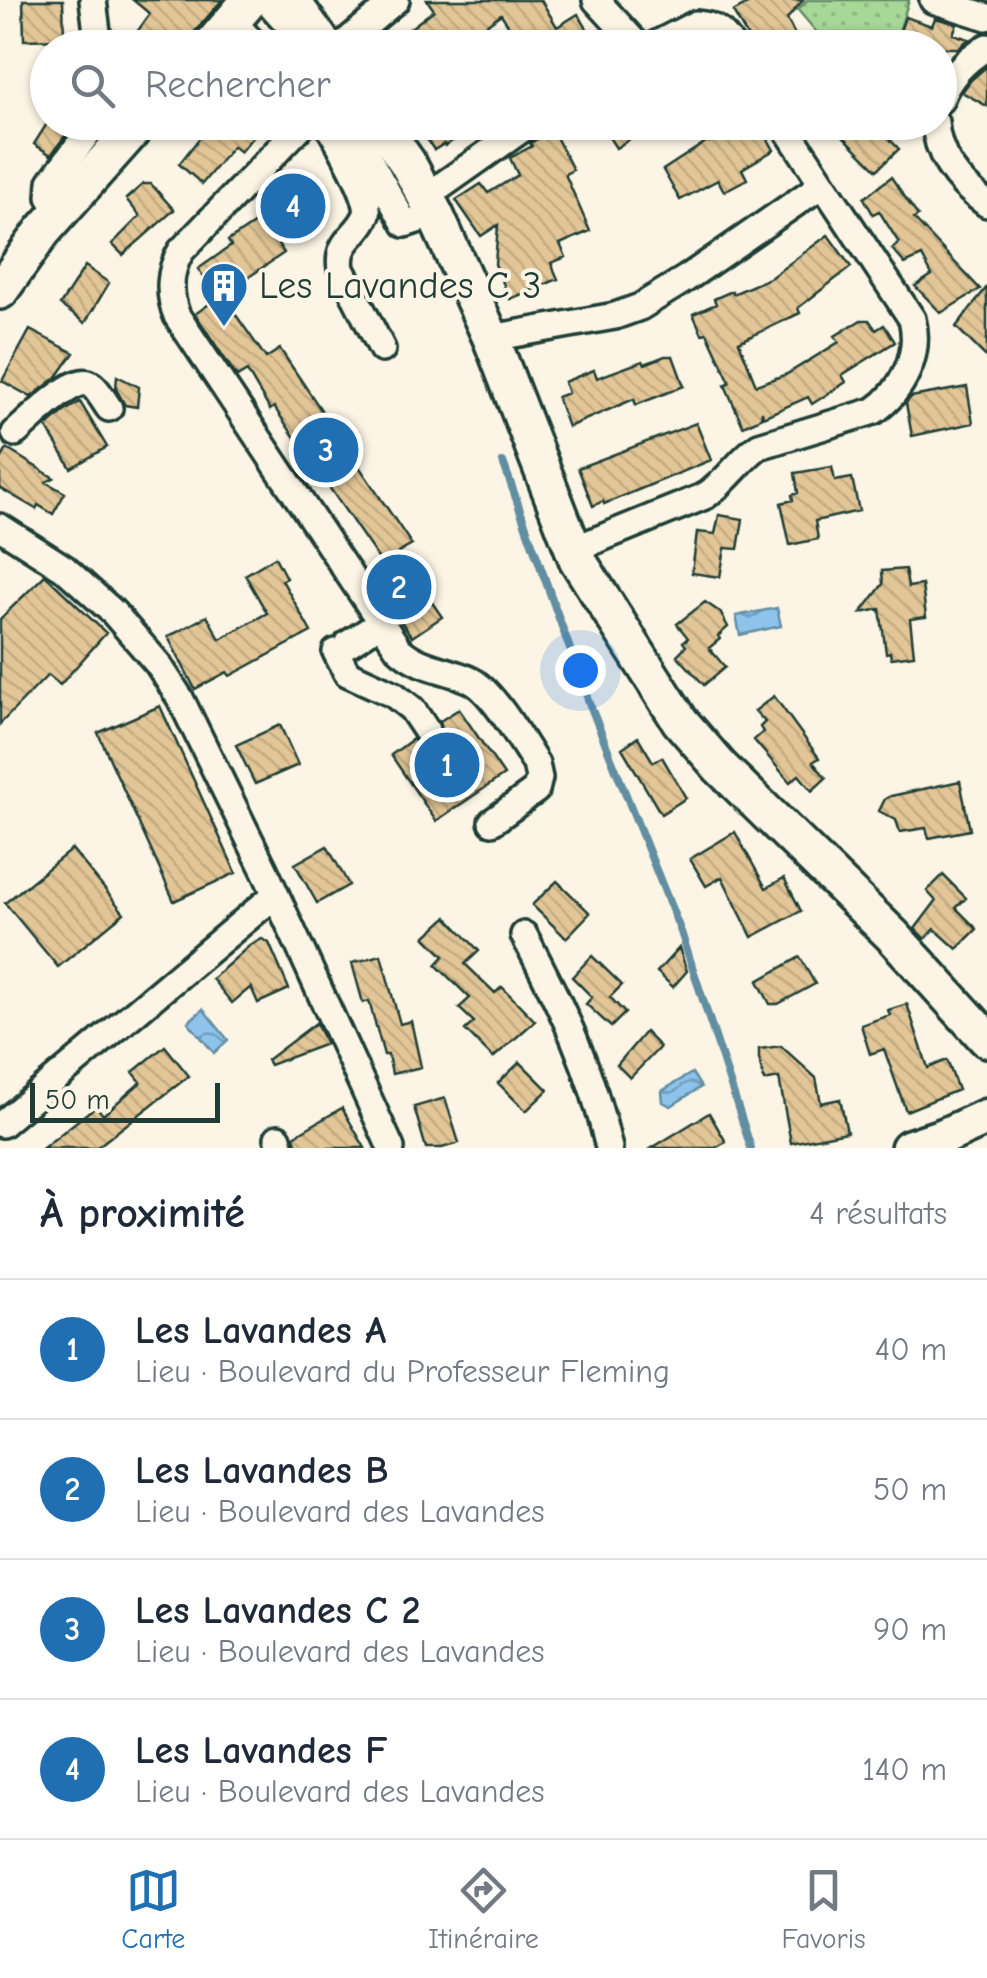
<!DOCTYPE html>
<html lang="fr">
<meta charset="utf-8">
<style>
:root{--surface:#fff;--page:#f2f2f3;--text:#1f2937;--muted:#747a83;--line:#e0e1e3;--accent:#1f6fb2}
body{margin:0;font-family:"Comic Neue",sans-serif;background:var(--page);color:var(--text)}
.scale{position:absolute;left:30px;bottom:25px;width:190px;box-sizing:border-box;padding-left:10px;border:5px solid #1f3d34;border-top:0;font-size:28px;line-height:35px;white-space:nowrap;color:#1f3d34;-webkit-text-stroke:8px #fcf5e5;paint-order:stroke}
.you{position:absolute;left:580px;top:670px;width:35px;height:35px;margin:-25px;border:8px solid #fff;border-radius:50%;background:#1a73e8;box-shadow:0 0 0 15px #1a73e833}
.badge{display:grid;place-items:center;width:65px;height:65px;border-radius:50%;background:var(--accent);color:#fff;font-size:32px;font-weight:700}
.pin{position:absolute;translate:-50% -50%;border:5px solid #fff;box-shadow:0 2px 10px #0006}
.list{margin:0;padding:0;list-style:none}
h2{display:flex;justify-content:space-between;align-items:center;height:130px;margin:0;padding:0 40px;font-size:42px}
h2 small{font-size:32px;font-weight:400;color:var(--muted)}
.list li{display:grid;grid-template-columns:65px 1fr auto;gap:30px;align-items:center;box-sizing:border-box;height:140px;padding:0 40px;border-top:2px solid var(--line)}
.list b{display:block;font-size:38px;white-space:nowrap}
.list p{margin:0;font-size:32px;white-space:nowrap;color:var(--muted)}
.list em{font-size:32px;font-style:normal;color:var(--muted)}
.icon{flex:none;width:55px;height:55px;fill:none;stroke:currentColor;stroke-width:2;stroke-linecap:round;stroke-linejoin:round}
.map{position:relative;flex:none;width:987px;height:1148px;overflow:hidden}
.search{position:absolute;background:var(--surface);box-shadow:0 2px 8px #0004;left:30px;right:30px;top:30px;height:110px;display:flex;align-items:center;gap:25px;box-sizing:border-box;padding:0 35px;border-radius:55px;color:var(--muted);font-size:38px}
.sheet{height:690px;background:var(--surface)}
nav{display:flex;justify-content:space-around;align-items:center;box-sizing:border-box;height:140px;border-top:2px solid var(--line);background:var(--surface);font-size:28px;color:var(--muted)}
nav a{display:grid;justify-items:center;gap:5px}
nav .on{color:var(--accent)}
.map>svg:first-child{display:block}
.park{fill:url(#park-dots);stroke:#638a66;stroke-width:2.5}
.water{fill:url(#water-waves);stroke:#628ea2;stroke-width:2.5}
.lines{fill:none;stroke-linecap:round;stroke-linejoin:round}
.stream{stroke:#628ea2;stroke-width:8}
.building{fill:url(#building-back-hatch);stroke:#1f3d34;stroke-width:2.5}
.street-casing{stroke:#1f3d34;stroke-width:32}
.secondary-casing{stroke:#1f3d34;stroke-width:42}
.street{stroke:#fcf5e5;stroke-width:25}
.secondary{stroke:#fcf5e5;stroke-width:35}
.labels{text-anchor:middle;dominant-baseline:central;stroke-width:8;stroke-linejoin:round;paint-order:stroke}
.poi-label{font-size:38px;fill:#1f3d34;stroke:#fcf5e5;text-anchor:start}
</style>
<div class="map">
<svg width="987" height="1148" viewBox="0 0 987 1148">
<defs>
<pattern id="park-dots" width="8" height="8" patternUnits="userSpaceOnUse" patternTransform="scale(2.5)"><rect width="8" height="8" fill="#a7d898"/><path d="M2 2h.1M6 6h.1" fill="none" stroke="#8fba84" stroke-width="1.8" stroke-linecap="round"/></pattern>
<pattern id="water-waves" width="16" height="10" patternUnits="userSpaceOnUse" patternTransform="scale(2.5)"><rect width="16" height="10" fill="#8ec4ec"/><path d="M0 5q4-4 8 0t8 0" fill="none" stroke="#73a0c0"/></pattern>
<pattern id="building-back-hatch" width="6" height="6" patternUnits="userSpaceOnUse" patternTransform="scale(2.5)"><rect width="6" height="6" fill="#e3c697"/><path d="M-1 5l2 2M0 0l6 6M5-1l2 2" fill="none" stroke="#c2ab83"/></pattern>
</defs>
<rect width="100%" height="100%" fill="#fcf5e5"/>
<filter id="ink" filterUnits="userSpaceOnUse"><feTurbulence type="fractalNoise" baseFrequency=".01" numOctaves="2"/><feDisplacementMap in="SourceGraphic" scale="20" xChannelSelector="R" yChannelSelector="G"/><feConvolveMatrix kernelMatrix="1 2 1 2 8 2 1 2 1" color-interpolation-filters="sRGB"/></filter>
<g filter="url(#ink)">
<!-- park -->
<path class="park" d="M807,0H909L894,47L830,48L798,10Z"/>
<!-- water -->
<path class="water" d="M777,608L781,626L740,635L736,616Z
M203,1009L228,1040L214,1053L188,1022Z
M692,1073L701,1087L671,1106L663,1102L662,1091Z"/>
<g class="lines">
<!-- stream -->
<path class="stream" d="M503,462L590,705L681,932L751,1148"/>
</g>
<!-- building -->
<path class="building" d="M23,0H63L64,39L24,40Z
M133,0H222L193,34L188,48H155L137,32L150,14Z
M427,0H541L557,27L578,14L599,48H523L501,14L455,48H385L434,10Z
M755,0H803L787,19L795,35L773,48H754L733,12Z
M905,17L932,26L935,18L957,24L953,34L969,39L958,48H894Z
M987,66V106L962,92L971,80Z
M48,122H75L51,155L34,144Z
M212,122H265L240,152L233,146L202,184L179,164Z
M416,122H481L445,146L444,144L434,150Z
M599,122H656L616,148Z
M745,122H758L774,150L742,169L747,179L724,191L718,180L680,200L663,170L709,140L710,142Z
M829,122H873L899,149L877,170Z
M553,131L573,170L565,174L590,231L560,244L566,257L551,263L558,279L510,299L495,264L498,225L481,236L456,200L481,184L488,193L518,175L510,158L532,146L530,143Z
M311,173L330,201L275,239L284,253L218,298L198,269L231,246L228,241L261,219L255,211Z
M891,177L918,216L914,219L980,289L941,313L915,286L932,275L922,256L905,264L892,249L899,243L879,211L873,214L864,198Z
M143,184H151L174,210L123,255L112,244L140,216L126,199Z
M828,235L851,267L798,308L800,313L739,342L756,385L787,374L839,342L835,336L861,320H869L876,330L884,325L895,342L842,375L846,382L812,404L808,397L763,417L762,411L761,418L743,426L725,385L730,382L707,333L702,334L693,314L716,304L714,299L732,291L733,294L770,278Z
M85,266L109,283L85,323L60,305Z
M987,287V358L956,327Z
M222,295L266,358L280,349L412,545L398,553L442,617L412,637L368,574L382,564L274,407L270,410L247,371L237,377L195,314Z
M30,330L74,353L56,378L31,397L2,381Z
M665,356H673L684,386L636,405L634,399L568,427L557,397L568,393L564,382L594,370L597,378L643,361L645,364Z
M117,376L139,387L137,407L125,405L116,389Z
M967,387L973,423L912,436L906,403L911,397Z
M80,402L107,447L71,468L46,427L65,411Z
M696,423L711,460L604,504L603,501L593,506L578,468Z
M7,449L54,478L46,482L65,493L53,514L38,505L36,509L0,488V461Z
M832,467L835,481L852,478L859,511L815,521L818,539L790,545L781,503L793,500L792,495L798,493L795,473Z
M719,515L743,519L738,549L725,548L720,577L692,573L697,532L715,534Z
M275,557L286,578L282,580L311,632L230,676L227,672L195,689L168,637L207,616L220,639L267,613L245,575Z
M905,569L908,587L922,585L926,617L910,619L914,655L891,658L890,652L886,653L880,609L861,613L883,584L882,571Z
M45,575L106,633L60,685L48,675L0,724V619Z
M705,602L720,612L728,627L718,636L720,639L709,648L725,667L704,685L677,655L686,646L683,642L688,638L677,624Z
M774,696L819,758L813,762L826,778L812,791L799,775L790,782L754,740L763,732L760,727L765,722L755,711Z
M160,706L236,873L174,901L98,733Z
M459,709L504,775L436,821L391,755L413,739L418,744L426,746L436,743L442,730L440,721Z
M280,725L298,765L255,784L236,745Z
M638,737L653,762L662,757L686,798L661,814L622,748Z
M960,781L970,830L929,838L926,828L900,832L896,820L879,811L885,799L891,796Z
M735,832L766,888L784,878L801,911L752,937L722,877L706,886L690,859Z
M327,846L349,885L317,903L295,864Z
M72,849L124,913L58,967L5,903Z
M943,875L966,898L956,908L977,929L957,949L935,929L925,939L915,929L936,901L927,891Z
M557,881L590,913L566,938L532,905Z
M447,917L479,951L465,964L495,993L502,987L535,1021L493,1058L465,1030L474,1022L459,1008L470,998L436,965L444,956L425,937Z
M262,939L269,943L289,989L258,1003L251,987L232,1003L212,979L249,946Z
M679,948L687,971L673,987L657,972Z
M381,955L400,1024L411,1021L421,1067L392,1074L388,1055H384L369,1001L363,1003L352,963Z
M592,956L622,985L610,997L625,1013L611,1027L586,1004L592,997L572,977Z
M800,957L815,984L778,1004H770L758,981Z
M907,1004L928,1068L947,1060L958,1090L906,1111L884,1049L870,1054L861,1025L890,1015L888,1010Z
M316,1023L326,1044L270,1065L267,1060Z
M645,1032L660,1047L630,1078L617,1065Z
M165,1046L189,1076L96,1148H43L96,1106L103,1115L141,1082L133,1072Z
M781,1046L816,1078L821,1103L840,1099L847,1132L791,1143L779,1078L764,1081L759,1058V1049Z
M520,1062L548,1090L526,1111L498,1083Z
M445,1098L459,1143L442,1148H426L414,1107Z
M342,1108L365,1148H297L294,1136Z
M709,1113L726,1142L715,1148H652Z"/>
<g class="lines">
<!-- street casing -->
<g class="street-casing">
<path id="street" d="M93,0L99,48
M596,0L640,48
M933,0L987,17
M271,5L304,42
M232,21L258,48
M339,48L396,0
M649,48L696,24C715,25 723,32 733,48
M940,100C949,76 965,60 987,47
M305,122L181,251C169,271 168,294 177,316L398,648C420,669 446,668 472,681C493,692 522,742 536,764L539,778L536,790L492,822
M326,122C336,137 372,199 367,214C359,236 336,240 341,269L382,349
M344,122L366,154L405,224L435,214
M935,122C937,158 959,184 987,204
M427,196L532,122
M61,211L50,197L51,182L96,122
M491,338L615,316L640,307L687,278L823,184
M15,433C27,423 72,377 88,383C96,386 104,401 109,408
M0,527L64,568L113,612L158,664L180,698L265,871L391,1148
M572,550L705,496C728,481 739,460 759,446L874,411C903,391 921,354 912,319L782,122
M348,644L382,622
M336,652L347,673L393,694L412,709L426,730
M524,935C562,1007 591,1068 609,1148
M2,1124L275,895
M278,1138L281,1148"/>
</g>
<!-- secondary casing -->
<g class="secondary-casing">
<path id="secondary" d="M291,0L326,48
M209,48L250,0
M379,122L407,162L435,214L491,338L577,559L680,721L720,767L893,936L987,1039
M0,291L43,231L140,122
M909,1148L945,1136L987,1117"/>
</g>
<!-- street -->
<use href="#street" class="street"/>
<!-- secondary -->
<use href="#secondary" class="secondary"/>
</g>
</g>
<!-- icons -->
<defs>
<g id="building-pin" transform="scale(2.5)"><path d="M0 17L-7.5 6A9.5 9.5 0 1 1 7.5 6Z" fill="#1f6fb2" stroke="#fcf5e5"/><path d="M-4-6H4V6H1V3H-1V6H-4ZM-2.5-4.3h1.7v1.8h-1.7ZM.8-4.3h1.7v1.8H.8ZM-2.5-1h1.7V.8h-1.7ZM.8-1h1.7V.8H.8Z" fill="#fff"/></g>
</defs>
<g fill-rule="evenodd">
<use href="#building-pin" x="224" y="286"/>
</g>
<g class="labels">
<!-- poi labels -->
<g class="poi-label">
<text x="259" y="286">Les Lavandes C 3</text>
</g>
</g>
</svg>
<div class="scale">50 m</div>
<div class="you"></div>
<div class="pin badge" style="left:447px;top:765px">1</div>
<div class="pin badge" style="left:399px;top:587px">2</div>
<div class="pin badge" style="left:326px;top:450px">3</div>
<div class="pin badge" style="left:293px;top:206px">4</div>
<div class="search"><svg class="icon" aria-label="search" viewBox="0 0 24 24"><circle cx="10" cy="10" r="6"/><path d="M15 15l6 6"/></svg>Rechercher</div>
</div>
<section class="sheet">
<h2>À proximité<small>4 résultats</small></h2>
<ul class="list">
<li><span class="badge">1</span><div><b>Les Lavandes A</b><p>Lieu · Boulevard du Professeur Fleming</p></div><em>40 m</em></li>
<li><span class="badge">2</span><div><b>Les Lavandes B</b><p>Lieu · Boulevard des Lavandes</p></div><em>50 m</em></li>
<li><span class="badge">3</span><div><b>Les Lavandes C 2</b><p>Lieu · Boulevard des Lavandes</p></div><em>90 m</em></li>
<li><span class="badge">4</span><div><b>Les Lavandes F</b><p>Lieu · Boulevard des Lavandes</p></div><em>140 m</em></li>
</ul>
</section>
<nav>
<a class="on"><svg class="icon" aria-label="map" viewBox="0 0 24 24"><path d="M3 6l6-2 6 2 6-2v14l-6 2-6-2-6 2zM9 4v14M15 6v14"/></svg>Carte</a>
<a><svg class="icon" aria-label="directions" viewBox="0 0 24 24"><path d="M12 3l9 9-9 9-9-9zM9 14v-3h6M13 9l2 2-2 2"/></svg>Itinéraire</a>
<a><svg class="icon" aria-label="saved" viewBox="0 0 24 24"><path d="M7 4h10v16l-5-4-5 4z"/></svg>Favoris</a>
</nav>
